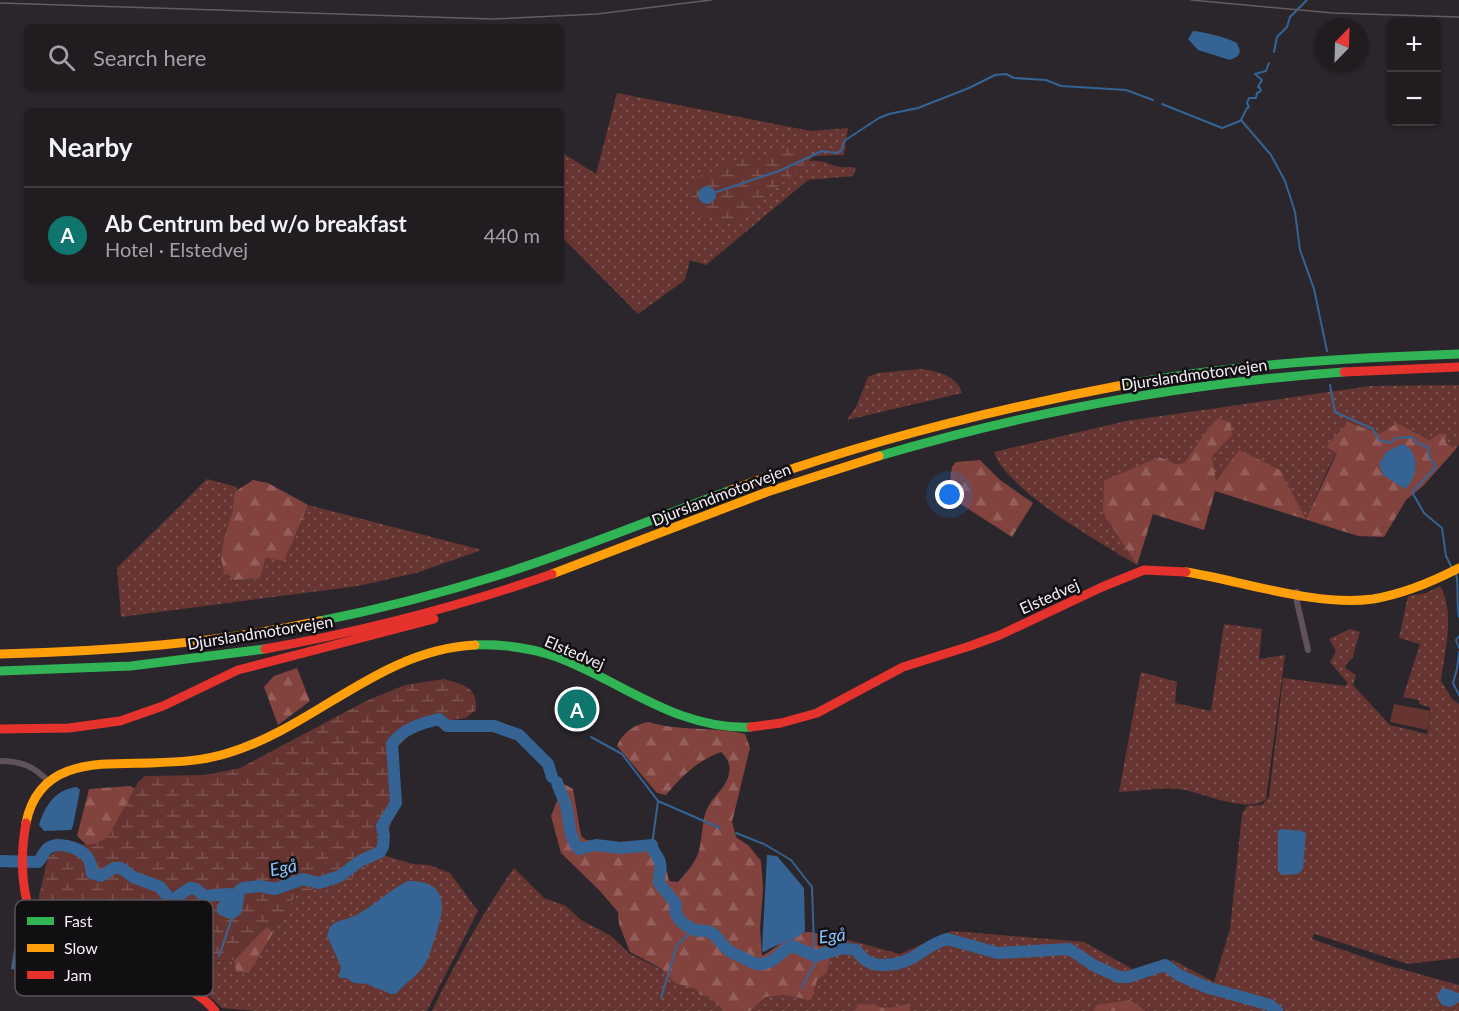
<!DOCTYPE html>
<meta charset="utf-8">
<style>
:root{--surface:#201c20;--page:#2d292d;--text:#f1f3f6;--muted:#a2a1a5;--line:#3d3a3e;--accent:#0f766e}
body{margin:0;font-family:Lato,sans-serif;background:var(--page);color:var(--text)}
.controls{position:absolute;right:18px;top:18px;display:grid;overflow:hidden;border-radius:9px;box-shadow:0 2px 4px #0004}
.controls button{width:54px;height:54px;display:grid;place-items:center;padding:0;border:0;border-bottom:2px solid var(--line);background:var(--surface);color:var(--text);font:30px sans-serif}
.compass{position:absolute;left:1315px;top:18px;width:54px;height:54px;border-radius:50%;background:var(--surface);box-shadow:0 2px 4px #0004;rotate:23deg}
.you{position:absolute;left:950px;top:495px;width:21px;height:21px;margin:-15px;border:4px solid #fff;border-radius:50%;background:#1a73e8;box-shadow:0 0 0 9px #1a73e833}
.badge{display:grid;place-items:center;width:39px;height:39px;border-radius:50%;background:var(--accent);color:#fff;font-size:20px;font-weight:700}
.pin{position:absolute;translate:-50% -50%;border:3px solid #fff;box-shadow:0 2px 6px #0006}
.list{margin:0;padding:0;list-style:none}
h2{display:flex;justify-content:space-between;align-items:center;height:78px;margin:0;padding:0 24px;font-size:26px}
h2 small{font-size:20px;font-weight:400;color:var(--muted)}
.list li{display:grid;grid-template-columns:39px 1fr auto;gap:18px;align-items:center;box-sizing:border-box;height:96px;padding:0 24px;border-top:2px solid var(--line)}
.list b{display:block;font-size:22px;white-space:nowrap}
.list p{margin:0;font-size:20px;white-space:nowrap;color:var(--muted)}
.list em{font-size:20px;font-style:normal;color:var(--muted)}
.icon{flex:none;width:33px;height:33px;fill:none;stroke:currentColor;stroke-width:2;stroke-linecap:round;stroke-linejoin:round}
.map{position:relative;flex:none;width:1459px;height:1011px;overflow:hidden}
.search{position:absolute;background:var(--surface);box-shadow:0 2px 4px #0004;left:24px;top:24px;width:540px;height:66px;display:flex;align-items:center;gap:15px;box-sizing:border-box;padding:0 21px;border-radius:9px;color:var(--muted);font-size:22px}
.panel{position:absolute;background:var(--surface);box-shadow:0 2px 4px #0004;left:24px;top:108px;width:540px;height:174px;border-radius:9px}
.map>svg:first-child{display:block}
.grass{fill:url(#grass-dots)}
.forest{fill:url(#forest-firs)}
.wetland{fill:url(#wetland-marsh)}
.pitch{fill:#663531}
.water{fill:#356494}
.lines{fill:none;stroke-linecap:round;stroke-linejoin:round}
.stream{stroke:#356494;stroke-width:2}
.river{stroke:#356494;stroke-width:12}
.street{stroke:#605259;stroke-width:6}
.fast{stroke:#30b455;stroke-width:9}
.slow{stroke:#ff9f0a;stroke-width:9}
.jam{stroke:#e5322d;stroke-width:9}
.tram{stroke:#645c61;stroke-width:1.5}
.labels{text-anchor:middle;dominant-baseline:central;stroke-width:5;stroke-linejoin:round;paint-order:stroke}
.street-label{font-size:16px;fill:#f5f0f6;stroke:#120f13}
.water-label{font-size:18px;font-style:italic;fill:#8ac3ff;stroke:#120f13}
.key{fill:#120f13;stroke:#565257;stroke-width:1.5}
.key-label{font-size:16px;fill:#f5f0f6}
</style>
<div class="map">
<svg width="1459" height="1011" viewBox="0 0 1459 1011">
<defs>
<pattern id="grass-dots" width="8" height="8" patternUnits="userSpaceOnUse" patternTransform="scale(1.5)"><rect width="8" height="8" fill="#663531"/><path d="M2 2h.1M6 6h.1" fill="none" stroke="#7c534f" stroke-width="1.8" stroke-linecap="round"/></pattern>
<pattern id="forest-firs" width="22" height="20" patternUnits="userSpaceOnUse" patternTransform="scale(1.5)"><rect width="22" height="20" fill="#82433e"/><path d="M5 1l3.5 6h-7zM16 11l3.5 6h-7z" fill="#945e5a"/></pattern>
<pattern id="wetland-marsh" width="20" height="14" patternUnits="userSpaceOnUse" patternTransform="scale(1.5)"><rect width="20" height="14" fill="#663531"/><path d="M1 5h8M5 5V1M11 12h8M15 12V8" fill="none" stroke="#7c534f"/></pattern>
</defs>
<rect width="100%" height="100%" fill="#2a262b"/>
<!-- grass -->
<path class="grass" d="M617,93L811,131L848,128L844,155L814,156L809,161C826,160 825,164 840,167C845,168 850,166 856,168L853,176L808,180L706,265L690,260L685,280L638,314L561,236V152L596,174Z
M922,369C937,371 958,376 962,393L847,420L857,405L868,377L877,373Z
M1459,385V445L1456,449L1446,443L1447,434L1440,433L1429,440L1397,423L1381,435L1326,447L1337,453L1329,467L1306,519L1280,470L1240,451L1216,482L1207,430L1184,463L1176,464L1159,457L1103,513L1137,565C1101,543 1007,491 994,452L1126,421L1217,408L1370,386Z
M207,479L237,487L233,509L224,539L234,580L260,578L266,558L284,560L308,505L482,550L416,573L358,586L121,617L117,568Z
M1440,586C1456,613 1444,653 1441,681L1452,699L1459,704V958L1408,964L1314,934L1312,939L1386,965L1459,985V1011H1285L1272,1006L1277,1011H432C456,961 482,914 514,868L544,898L566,906L581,920L611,936L630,954L737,1006L838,937L900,954L952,931L1084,942L1136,971L1173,960L1214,982L1230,929L1242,814L1247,806L1262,805L1269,797L1283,678L1346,686L1347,682L1330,662L1336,651L1329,639L1350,629L1360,632L1352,659L1347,663L1345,668L1356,675L1353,685L1390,725L1427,734L1431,711L1429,707L1419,704V700L1403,697L1420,644L1399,638L1408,596L1426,593Z
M1224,624L1262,629L1259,659L1285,655L1266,799C1250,815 1201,792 1180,789C1161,787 1139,791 1119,792L1141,672L1177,682L1175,703L1211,711Z
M383,855L413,864L429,865L450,873L478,911L427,1011H257L222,1008L201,988L167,981L124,976L75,962L64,949L77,951L131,949L182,957L193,961L234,960L236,972L249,973L297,893L348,882Z"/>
<!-- forest -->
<path class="forest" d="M1218,418L1231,423L1232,435L1212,456L1216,481L1239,450L1280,470L1306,519L1337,453L1326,447L1348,422L1380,434L1397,423L1429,440L1440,433L1447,434L1446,443L1456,449L1423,486L1406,500L1384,537L1358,536L1215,491L1204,530L1153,514L1137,565L1103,513L1104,481L1159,457L1176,464L1184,463L1207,430Z
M980,460L1000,480L1033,503L1012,537L948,496L952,467L956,462Z
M253,480L268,483L308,505L284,561L266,558L260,578L234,580L223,569L221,558L224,539L233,509L234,495L236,491Z
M297,668L310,701L278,725L264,687L274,676Z
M649,722C680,732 713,726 745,734L750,748L732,822L736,837L749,846L761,861L763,888L760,929L762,956C786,943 806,916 833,945L827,972L817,980L811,1000L784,995L765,997L750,1011H725L708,996L700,995L696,989L675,983L662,969L630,952L619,924L618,912L600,891L561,853L551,816L564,784L573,789L581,836L586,840L638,845L655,850L665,863L669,881L678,882C686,873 695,863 699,851C703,835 701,819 709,805C716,793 727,787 729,773C731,764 727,758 721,752C697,761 682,776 666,795L657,793L617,746C622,733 635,724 649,722Z
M130,786L139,791L105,842L89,847L77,836L89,789Z
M267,926L273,933L249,973L236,972L234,960Z
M1130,1000L1145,1011H1093L1097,1005Z
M858,1004L876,1005C885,1011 897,1006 908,1004L910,1011H855Z"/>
<!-- wetland -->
<path class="wetland" d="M776,148H793L806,154L808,161L732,225C707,216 675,207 698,176L714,174L729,163L744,158L765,160Z
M444,679C463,685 478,686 476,710L466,718L451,720L413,732L398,746L397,767L399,789L383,855L348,882L297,893L273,933L267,926L234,960L193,961L182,957L131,949L77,951L64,949L49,932L39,912V896L48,857L66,845L94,844L108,837L138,782L145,776L205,775L240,768L366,701L405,685Z"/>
<!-- pitch -->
<path class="pitch" d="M1394,704L1431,711L1427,730L1390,722Z"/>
<!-- water -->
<path class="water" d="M1193,31C1205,32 1225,37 1237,43L1240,51L1238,56L1230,60L1198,50L1188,39Z
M698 195a9 9 0 1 1 18 0a9 9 0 1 1-18 0Z
M1402,444C1421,451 1418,478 1405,489L1383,475L1379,464L1386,452Z
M77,787L80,790L73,826L71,830L44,831L39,825C45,805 56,789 77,787Z
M1281,829L1302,831L1306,833L1303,869L1298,874L1282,875L1278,871V831Z
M767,855L777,856L804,888L805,931C794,942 777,943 764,952L762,951Z
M408,881C450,881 445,908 435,937C432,946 430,956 425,964C418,976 405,983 396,994H391L367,984L354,983L346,978H339L341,966L327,936C328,934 329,928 330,927C336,920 345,920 352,917C373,908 388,890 408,881Z
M16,936L19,937L51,974L11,969Z
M1444,988L1459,993V1002L1451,1007L1442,1005L1437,997L1441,989Z"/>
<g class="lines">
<!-- stream -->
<path class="stream" d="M1274,52L1277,37L1287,27L1290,17L1307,0
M1269,63L1266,71L1255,74L1262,80L1258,87L1260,88L1261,91L1257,93L1256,98H1249L1247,103L1249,107L1247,108L1241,120L1271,155L1285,181L1295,212L1300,250L1314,289L1327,351
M1162,104L1222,128L1240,121
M716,192L779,171L822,151L837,153L841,151L844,141L879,118L889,114L918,108L969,88L995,75L1006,74L1014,78L1046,80L1061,86L1126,90L1153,100
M1330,385L1335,412L1373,429L1379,440L1390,443L1396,438L1412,437L1419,444L1428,447L1429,457L1436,467L1412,492L1424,513L1442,528L1446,556L1451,566
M1456,574C1459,583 1456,604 1459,617
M1459,636L1456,640L1459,648
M1459,652L1457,669L1453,683L1459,695
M591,737L622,754L658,801L720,828
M736,833L764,844L791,860L812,887L814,948
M652,845L658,801
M219,956L234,912
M802,988C806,975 814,967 820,955
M661,998L677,945L693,930"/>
<!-- river -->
<path class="river" d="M557,782C559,791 564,798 566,806C570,821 568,837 579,849L596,845L620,848L652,845C652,853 659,855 660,863C662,869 658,876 659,883L676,904C672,918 685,926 697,931C715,928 716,939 727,949C732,954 738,955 744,958C750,961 753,965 761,964C776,963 780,950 793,946L815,956L843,948L856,950C863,960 870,965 883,965C918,964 919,947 947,939L998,953L1069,949L1095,966L1119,977H1128L1165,965L1179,975L1206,987L1270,1005L1277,1011
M0,861L38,862C42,858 43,853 47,849C57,840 81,848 88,858C91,863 91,868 92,873L101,876L114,868H121L133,877L160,887L171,901L190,888L196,889L204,896L230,894L231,901L224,906L223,910L231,913L236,910L239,891L243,888L260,886L275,889L303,879L319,883L340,876L360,861L380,852L383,847L384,836L382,826L396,803L392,744C402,729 422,723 439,719L447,726H494L519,735L548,764L552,777"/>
<!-- street -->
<path class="street" d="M1297,592V602L1308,650
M0,761C21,761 34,766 49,782"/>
<!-- fast -->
<path class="fast" d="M1123,385C1234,364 1347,358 1459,354
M879,456C1031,411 1187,383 1344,372
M320,621C380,609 438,594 496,576C576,551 653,519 731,490
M475,645C503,644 531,648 557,657C623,682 677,730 751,727
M0,671L131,666L265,649"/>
<!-- slow -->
<path class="slow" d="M731,490C860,443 989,410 1123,385
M1186,572C1243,581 1316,607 1373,599C1403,594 1432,582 1459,568
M552,574L767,492L879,456
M0,654C107,651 215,644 320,621
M26,823C39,758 100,764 151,763C177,762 203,761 228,753C315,727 379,650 475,645"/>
<!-- jam -->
<path class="jam" d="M1344,372L1459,367
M265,649C363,631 458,607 552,574
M751,727L781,723L817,713L903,667L970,646L1000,635L1102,587L1144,570L1186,572
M0,729L69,728L120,721L163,706L238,670L434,619
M26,823C15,885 28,962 101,978C141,986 187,974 215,1011"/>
<!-- tram -->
<path class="tram" d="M1191,0L1333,13L1459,17
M0,3L492,19L597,14L711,0"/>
</g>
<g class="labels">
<!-- street labels -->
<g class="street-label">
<text transform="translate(1194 374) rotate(-8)">Djurslandmotorvejen</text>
<text transform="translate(721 494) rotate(-21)">Djurslandmotorvejen</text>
<text transform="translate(1049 596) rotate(-24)">Elstedvej</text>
<text transform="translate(260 632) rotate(-9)">Djurslandmotorvejen</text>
<text transform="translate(575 652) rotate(23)">Elstedvej</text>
</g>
<!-- water labels -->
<g class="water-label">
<text transform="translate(283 867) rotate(-11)">Egå</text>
<text transform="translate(832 935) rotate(-6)">Egå</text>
</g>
</g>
<!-- legend -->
<rect x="15" y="900" width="198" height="96" rx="9" class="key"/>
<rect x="27" y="917" width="27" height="8" fill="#30b455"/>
<rect x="27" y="944" width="27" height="8" fill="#ff9f0a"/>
<rect x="27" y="971" width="27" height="8" fill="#e5322d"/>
<g class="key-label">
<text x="64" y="927">Fast</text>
<text x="64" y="954">Slow</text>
<text x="64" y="981">Jam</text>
</g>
</svg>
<div class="controls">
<button>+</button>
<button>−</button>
</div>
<svg class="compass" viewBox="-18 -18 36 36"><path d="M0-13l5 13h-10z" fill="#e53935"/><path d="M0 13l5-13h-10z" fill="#a2a1a5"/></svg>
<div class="you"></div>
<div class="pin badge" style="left:577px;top:709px">A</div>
<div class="search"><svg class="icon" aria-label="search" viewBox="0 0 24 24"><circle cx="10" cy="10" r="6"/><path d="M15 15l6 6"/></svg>Search here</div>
<section class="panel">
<h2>Nearby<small></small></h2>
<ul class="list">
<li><span class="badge">A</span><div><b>Ab Centrum bed w/o breakfast</b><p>Hotel · Elstedvej</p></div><em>440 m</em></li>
</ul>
</section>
</div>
